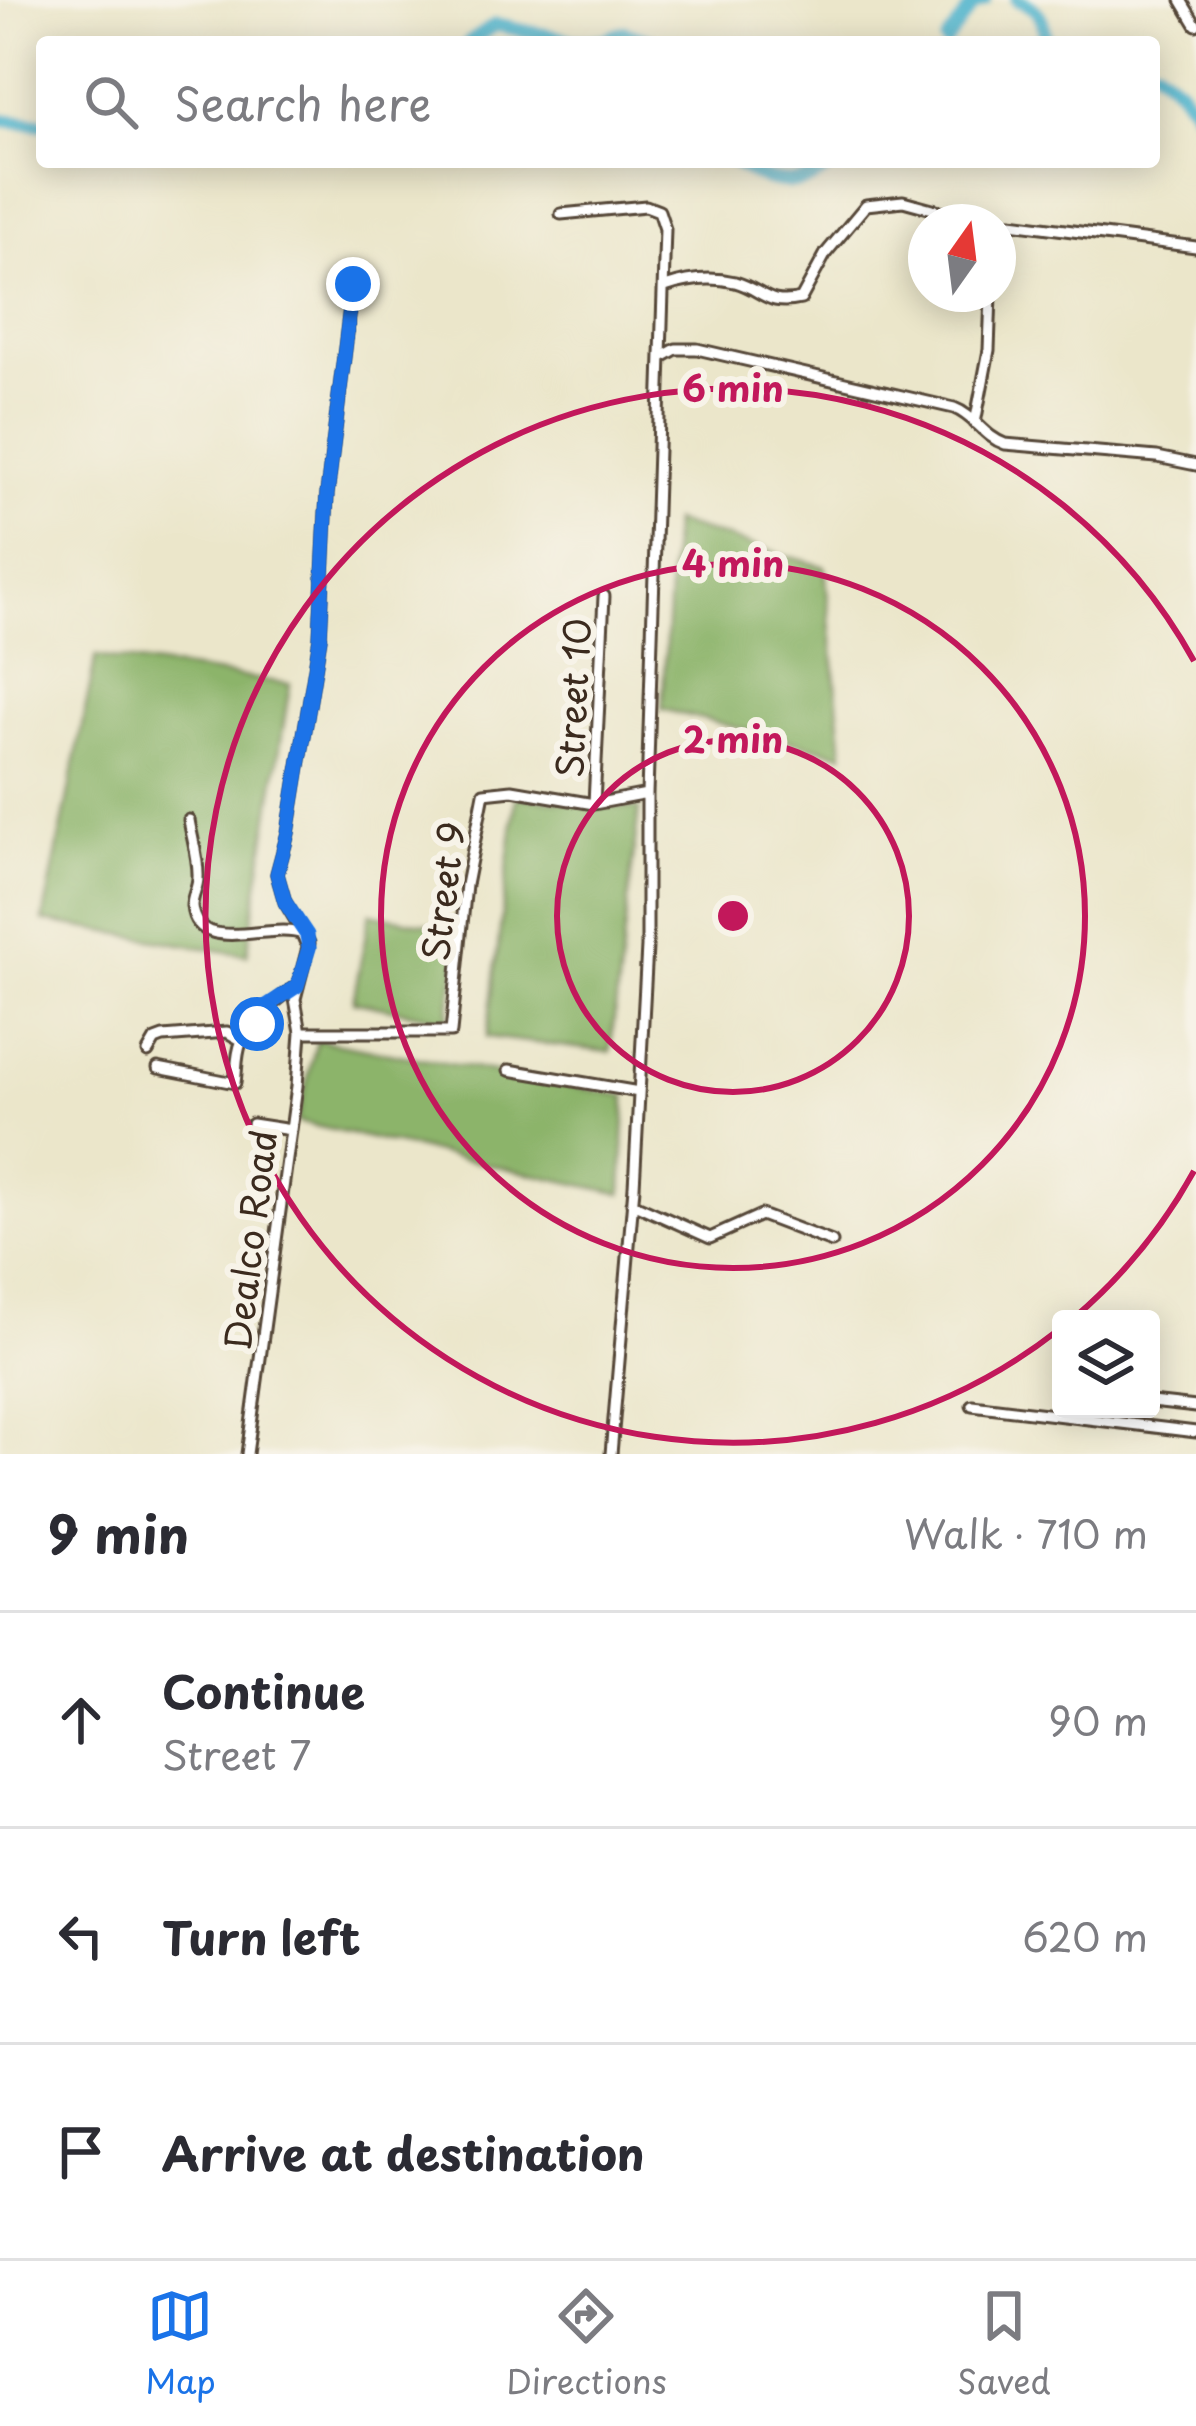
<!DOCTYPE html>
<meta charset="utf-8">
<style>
:root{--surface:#fff;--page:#f2f2f3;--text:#2b2b33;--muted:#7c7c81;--line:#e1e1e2;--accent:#1a73e8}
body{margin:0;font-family:"Playpen Sans",sans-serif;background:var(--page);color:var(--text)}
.controls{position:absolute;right:36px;bottom:36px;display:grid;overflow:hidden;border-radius:12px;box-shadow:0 6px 30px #0003}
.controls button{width:108px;height:108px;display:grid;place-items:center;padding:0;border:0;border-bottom:3px solid var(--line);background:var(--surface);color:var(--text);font:60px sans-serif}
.compass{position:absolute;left:908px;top:204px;width:108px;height:108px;border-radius:50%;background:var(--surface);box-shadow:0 6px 30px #0003;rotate:14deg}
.stop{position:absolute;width:36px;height:36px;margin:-27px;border:9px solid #1a73e8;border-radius:50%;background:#fff}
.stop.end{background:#1a73e8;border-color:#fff;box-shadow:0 3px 12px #0008}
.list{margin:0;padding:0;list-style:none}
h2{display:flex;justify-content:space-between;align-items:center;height:156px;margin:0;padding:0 48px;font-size:51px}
h2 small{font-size:39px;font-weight:400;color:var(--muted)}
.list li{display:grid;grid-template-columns:78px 1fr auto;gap:36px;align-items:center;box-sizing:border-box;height:216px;padding:0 48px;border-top:3px solid var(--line)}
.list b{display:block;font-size:45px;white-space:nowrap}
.list p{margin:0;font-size:39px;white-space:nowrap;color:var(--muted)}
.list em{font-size:39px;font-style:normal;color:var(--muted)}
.icon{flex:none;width:66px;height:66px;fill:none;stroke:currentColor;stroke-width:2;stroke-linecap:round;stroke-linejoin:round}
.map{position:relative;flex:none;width:1196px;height:1454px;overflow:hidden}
.search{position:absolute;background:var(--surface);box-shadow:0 6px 30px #0003;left:36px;right:36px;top:36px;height:132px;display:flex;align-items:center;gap:30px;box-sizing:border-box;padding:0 42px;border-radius:12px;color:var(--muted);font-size:45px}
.sheet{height:804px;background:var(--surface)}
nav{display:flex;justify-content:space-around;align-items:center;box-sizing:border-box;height:168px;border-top:3px solid var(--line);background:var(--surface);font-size:33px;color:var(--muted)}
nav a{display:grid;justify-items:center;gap:6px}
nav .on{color:var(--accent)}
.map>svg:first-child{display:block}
.forest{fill:#8cb46a;stroke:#646f44;stroke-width:3}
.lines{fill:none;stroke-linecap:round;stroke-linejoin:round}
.river{stroke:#4db3cc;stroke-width:14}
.street-casing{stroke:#554638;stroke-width:15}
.street{stroke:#fff;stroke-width:9}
.route{stroke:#1a73e8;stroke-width:15}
.ring{fill:none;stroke:#c2185b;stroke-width:6}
.labels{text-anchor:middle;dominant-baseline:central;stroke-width:12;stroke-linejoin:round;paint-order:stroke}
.street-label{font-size:36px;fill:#3b2a1e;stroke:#f7f3e8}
.centre{fill:#c2185b;stroke:#f7f3e8;stroke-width:6}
.ring-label{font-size:36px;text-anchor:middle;font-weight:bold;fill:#c2185b;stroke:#f7f3e8;stroke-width:12;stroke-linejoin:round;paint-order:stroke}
</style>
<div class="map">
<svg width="1196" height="1454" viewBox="0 0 1196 1454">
<rect width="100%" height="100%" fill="#f7f3e8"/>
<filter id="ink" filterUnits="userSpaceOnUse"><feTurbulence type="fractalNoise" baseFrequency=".00833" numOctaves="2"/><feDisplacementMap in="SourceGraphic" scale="24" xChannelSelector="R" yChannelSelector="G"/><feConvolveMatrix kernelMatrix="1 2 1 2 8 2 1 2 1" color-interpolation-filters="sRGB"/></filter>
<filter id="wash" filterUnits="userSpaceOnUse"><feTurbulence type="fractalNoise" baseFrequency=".004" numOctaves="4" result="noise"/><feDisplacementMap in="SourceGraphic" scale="48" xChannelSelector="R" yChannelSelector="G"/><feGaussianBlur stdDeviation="2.7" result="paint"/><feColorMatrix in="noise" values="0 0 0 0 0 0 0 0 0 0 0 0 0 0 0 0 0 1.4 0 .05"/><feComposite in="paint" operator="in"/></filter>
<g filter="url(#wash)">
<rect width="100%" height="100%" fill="#ebe6ca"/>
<!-- forest -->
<path class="forest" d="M673,522L825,567L843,754L662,709Z
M96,656L290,684L247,955L43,921Z
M516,797L639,809L610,1052L487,1037Z
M370,913L462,931L447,1020L353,1001Z
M317,1040L626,1096L622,1194L297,1122Z"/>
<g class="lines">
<!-- river -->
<path class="river" d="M1017,0C1040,8 1045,19 1045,42
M469,42L495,25L576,41H602L624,32L654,42
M946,42L972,6L985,0
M1154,68L1179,88L1196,112
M0,120L42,124
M735,162C762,185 809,193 832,162"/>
</g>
</g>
<g filter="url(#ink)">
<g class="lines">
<!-- street casing -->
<g class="street-casing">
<path id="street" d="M1181,0L1196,25
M561,214L646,206L659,211L665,229L647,794V947L634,1187L611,1454
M998,225L1011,223L1196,247
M665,287C688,279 710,276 735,282C764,290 766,307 801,299L826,253L866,205L903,201L980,222
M662,357L676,349H697L954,408C975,416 984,437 1005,444L1157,457L1196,465
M975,423L989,350L991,294
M594,804L604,596
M189,820C192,838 199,860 198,878C198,888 192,896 192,906C196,957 272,921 302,934L305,941
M301,1032H451L466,885L484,793L512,790L594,804L647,794
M148,1052L155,1040L163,1037L227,1032L241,1040
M158,1068L235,1083C237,1071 236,1055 241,1043C248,1023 278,999 296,986
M509,1070L639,1092
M252,1124L291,1130
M632,1203L710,1238L761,1215L832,1242
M1151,1402L1196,1407
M972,1405L1196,1432
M247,1454L297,1086L301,1032L295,999L309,943L285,902L277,874L288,833L320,638L327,494L353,284"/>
</g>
<!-- street -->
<use href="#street" class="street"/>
</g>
</g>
<g class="lines" filter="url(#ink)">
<!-- route -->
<path class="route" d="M257,1024L265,1007L297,986L309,948L307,935L285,902L277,874L288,833L320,638L327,494L353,284"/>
</g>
<!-- distance rings -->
<g class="ring">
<circle cx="733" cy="916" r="176"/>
<circle cx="733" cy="916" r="352"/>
<path d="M1194 1171A527 527 0 0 1 1075 1317M1057 1331A527 527 0 1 1 1194 661"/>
</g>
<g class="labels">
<!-- street labels -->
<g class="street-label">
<text transform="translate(572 698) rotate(-87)">Street 10</text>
<text transform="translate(442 891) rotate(-83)">Street 9</text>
<text transform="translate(249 1240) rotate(-83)">Dealco Road</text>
</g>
</g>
<circle cx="733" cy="916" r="18" class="centre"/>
<g class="ring-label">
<text x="733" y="402">6 min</text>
<text x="733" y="577">4 min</text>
<text x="733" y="753">2 min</text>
</g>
</svg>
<div class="controls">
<button><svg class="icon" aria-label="layers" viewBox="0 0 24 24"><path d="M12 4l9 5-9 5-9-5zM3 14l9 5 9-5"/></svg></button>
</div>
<svg class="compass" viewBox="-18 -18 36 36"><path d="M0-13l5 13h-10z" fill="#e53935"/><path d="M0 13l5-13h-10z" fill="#7c7c81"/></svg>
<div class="stop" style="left:257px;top:1024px"></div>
<div class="stop end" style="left:353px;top:284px"></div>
<div class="search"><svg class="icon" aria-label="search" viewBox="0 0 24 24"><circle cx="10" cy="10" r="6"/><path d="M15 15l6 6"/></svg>Search here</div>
</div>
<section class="sheet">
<h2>9 min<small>Walk · 710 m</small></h2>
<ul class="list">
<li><svg class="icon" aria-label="ahead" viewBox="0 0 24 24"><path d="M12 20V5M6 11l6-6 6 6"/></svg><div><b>Continue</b><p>Street 7</p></div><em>90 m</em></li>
<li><svg class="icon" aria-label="left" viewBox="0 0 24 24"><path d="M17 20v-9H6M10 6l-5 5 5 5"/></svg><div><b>Turn left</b></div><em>620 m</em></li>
<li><svg class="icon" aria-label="arrive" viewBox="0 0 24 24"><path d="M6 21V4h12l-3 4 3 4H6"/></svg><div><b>Arrive at destination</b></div></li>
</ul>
</section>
<nav>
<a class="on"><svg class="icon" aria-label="map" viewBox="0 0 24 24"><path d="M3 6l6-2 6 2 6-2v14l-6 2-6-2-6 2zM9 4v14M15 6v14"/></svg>Map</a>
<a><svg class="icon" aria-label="directions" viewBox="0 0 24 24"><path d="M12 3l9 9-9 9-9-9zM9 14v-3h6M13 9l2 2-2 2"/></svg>Directions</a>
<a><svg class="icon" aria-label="saved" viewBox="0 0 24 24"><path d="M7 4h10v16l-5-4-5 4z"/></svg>Saved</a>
</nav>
